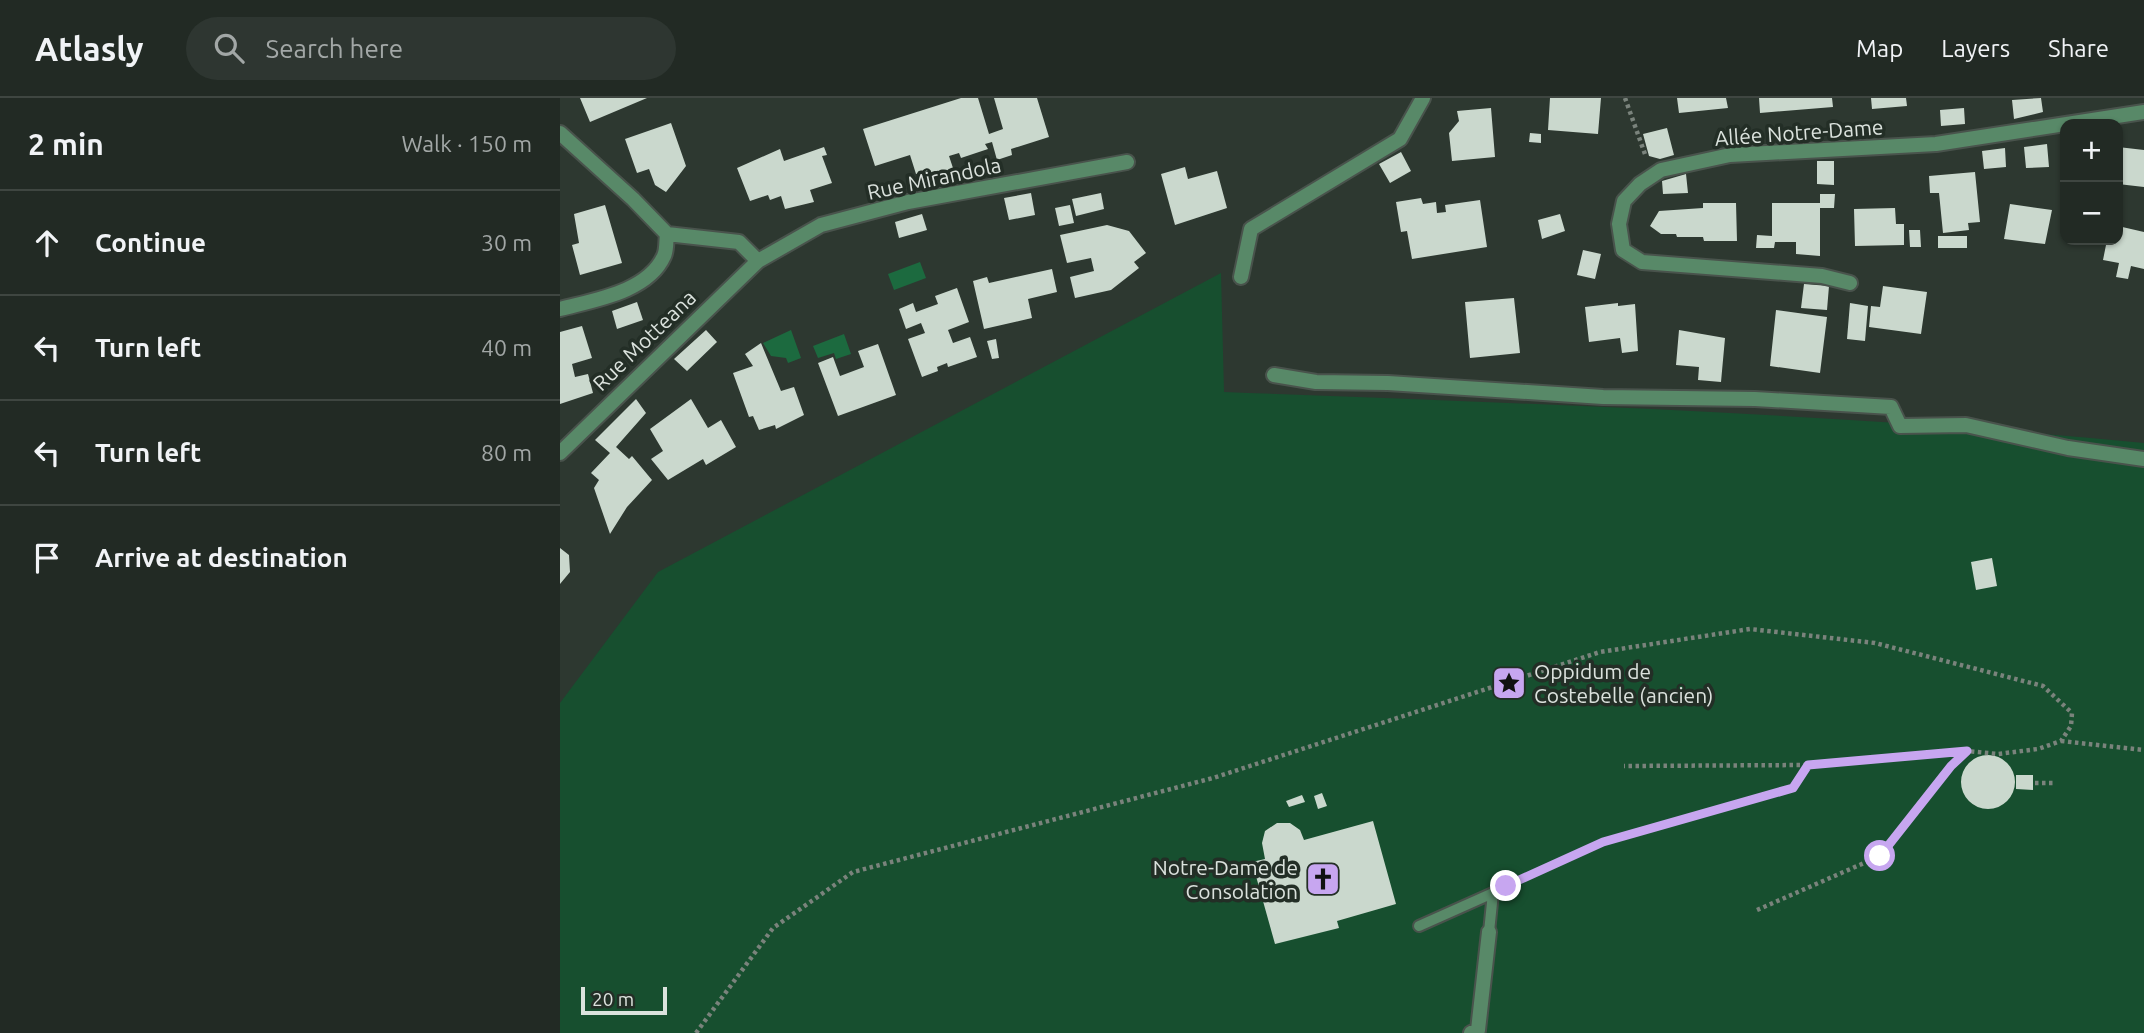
<!DOCTYPE html>
<meta charset="utf-8">
<style>
:root{--surface:#222a24;--page:#2e3631;--text:#f1f3f6;--muted:#a2a7a6;--line:#3f4641}
body{margin:0;font-family:Ubuntu,sans-serif;background:var(--page);color:var(--text)}
.controls{position:absolute;right:21px;top:21px;display:grid;overflow:hidden;border-radius:14px;box-shadow:0 2px 5px #0004}
.controls button{width:63px;height:63px;display:grid;place-items:center;padding:0;border:0;border-bottom:2px solid var(--line);background:var(--surface);color:var(--text);font:35px sans-serif}
.scale{position:absolute;left:21px;bottom:18px;width:86px;box-sizing:border-box;padding-left:7px;border:4px solid #dbe2dd;border-top:0;font-size:19px;line-height:24px;white-space:nowrap;color:#dbe2dd;-webkit-text-stroke:5px #232e26;paint-order:stroke}
.stop{position:absolute;width:21px;height:21px;margin:-16px;border:5px solid #c7a6f0;border-radius:50%;background:#fff}
.stop.end{background:#c7a6f0;border-color:#fff;box-shadow:0 2px 7px #0008}
.list{margin:0;padding:0;list-style:none}
h2{display:flex;justify-content:space-between;align-items:center;height:91px;margin:0;padding:0 28px;font-size:30px}
h2 small{font-size:23px;font-weight:400;color:var(--muted)}
.list li{display:grid;grid-template-columns:46px 1fr auto;gap:21px;align-items:center;box-sizing:border-box;height:105px;padding:0 28px;border-top:2px solid var(--line)}
.list b{display:block;font-size:26px;white-space:nowrap}
.list em{font-size:23px;font-style:normal;color:var(--muted)}
.icon{flex:none;width:38px;height:38px;fill:none;stroke:currentColor;stroke-width:2;stroke-linecap:round;stroke-linejoin:round}
.map{position:relative;flex:none;width:1584px;height:935px;overflow:hidden}
header{display:flex;align-items:center;gap:42px;box-sizing:border-box;height:98px;padding:0 35px;background:var(--surface);border-bottom:2px solid var(--line)}
header strong{font-size:33px}
nav{display:flex;gap:38px;margin-inline-start:auto;font-size:24px}
.search{width:490px;height:63px;background:var(--page);display:flex;align-items:center;gap:18px;box-sizing:border-box;padding:0 24px;border-radius:38px;color:var(--muted);font-size:26px}
main{display:flex}
aside{flex:1;background:var(--surface)}
.map>svg:first-child{display:block}
.green{fill:#174f2f}
.water{fill:#1c6a3f}
.building{fill:#cad8cd}
.lines{fill:none;stroke-linecap:round;stroke-linejoin:round}
.service-casing{stroke:#49534c;stroke-width:14}
.minor-casing{stroke:#49534c;stroke-width:18}
.path{stroke:#7a837c;stroke-width:4.5;stroke-dasharray:3.5 3.5;stroke-linecap:butt}
.service{stroke:#588968;stroke-width:10}
.minor{stroke:#588968;stroke-width:14}
.route{stroke:#c7a6f0;stroke-width:9}
.labels{text-anchor:middle;dominant-baseline:central;stroke-width:7;stroke-linejoin:round;paint-order:stroke}
.street-label{font-size:21px;fill:#dbe2dd;stroke:#232e26}
.poi-label{font-size:21px;fill:#dbe2dd;stroke:#232e26;text-anchor:start}
</style>
<header>
<strong>Atlasly</strong>
<div class="search"><svg class="icon" aria-label="search" viewBox="0 0 24 24"><circle cx="10" cy="10" r="6"/><path d="M15 15l6 6"/></svg>Search here</div>
<nav><a>Map</a><a>Layers</a><a>Share</a></nav>
</header>
<main>
<aside>
<h2>2 min<small>Walk · 150 m</small></h2>
<ul class="list">
<li><svg class="icon" aria-label="ahead" viewBox="0 0 24 24"><path d="M12 20V5M6 11l6-6 6 6"/></svg><div><b>Continue</b></div><em>30 m</em></li>
<li><svg class="icon" aria-label="left" viewBox="0 0 24 24"><path d="M17 20v-9H6M10 6l-5 5 5 5"/></svg><div><b>Turn left</b></div><em>40 m</em></li>
<li><svg class="icon" aria-label="left" viewBox="0 0 24 24"><path d="M17 20v-9H6M10 6l-5 5 5 5"/></svg><div><b>Turn left</b></div><em>80 m</em></li>
<li><svg class="icon" aria-label="arrive" viewBox="0 0 24 24"><path d="M6 21V4h12l-3 4 3 4H6"/></svg><div><b>Arrive at destination</b></div></li>
</ul>
</aside>
<div class="map">
<svg width="1584" height="935" viewBox="0 0 1584 935">
<rect width="100%" height="100%" fill="#2d3830"/>
<!-- green -->
<path class="green" d="M661,175L664,294C971,306 1278,315 1584,345V935H0V605L98,474Z"/>
<!-- water -->
<path class="water" d="M360,164L366,180L334,192L328,176Z
M231,232L241,260L228,265L226,260L211,258L203,245Z
M284,236L291,256L276,261L274,255L258,260L253,248Z"/>
<!-- building -->
<path class="building" d="M20,0H87L30,24Z
M401,0H418L429,36L443,31L434,0H477L489,39L451,51L452,57L437,62L432,44L425,46L428,51L401,60L399,55L389,58L395,76L374,83L370,72L356,76L350,57L315,68L303,31Z
M990,0H1041L1038,36L988,32Z
M1117,0H1166L1168,10L1119,15Z
M1199,0H1272L1273,9L1200,15Z
M1311,0H1346L1347,8L1312,11Z
M1481,0L1483,14L1454,21L1452,2Z
M931,10L935,59L892,63L889,35L899,23L897,13Z
M1404,10L1405,26L1381,28L1380,12Z
M111,25L126,68L106,94L95,87L89,71L77,75L65,41Z
M1107,30L1114,57L1100,61L1089,58L1083,36Z
M970,35L981,36V45L969,44Z
M1487,46L1489,69L1466,70L1464,49Z
M264,49L267,57L262,58L272,85L250,92L254,104L225,111L221,98L210,102L208,97L190,103L177,70L220,51L224,63Z
M1558,49L1584,52V89L1558,86Z
M1445,50L1446,69L1424,71L1422,53Z
M841,54L851,73L830,85L819,66Z
M1257,63H1274V87L1257,86Z
M625,69L628,81L657,73L667,110L615,127L601,76Z
M1415,74L1420,124L1408,125L1409,132L1383,135L1379,95H1370L1369,78Z
M1126,76L1128,95L1103,96L1102,83Z
M471,95L475,117L449,122L444,100Z
M541,95L544,111L516,118L512,101Z
M1260,96H1275L1274,110H1260V158L1236,156V144H1215L1214,150H1196L1197,137L1212,138V105H1260Z
M861,100L863,106L876,104L877,115L886,114L885,107L920,102L927,149L852,161L847,133L841,134L836,104Z
M1143,105H1176L1177,143H1144L1143,139H1117L1116,136H1101L1090,128L1099,113L1143,110Z
M1450,106L1492,112L1485,146L1444,141Z
M45,107L62,165L20,177L12,147L19,145L14,116Z
M510,107L514,125L499,128L495,110Z
M1335,110L1336,126H1344V147L1295,148L1294,111Z
M362,116L367,132L339,140L335,124Z
M1000,116L1005,133L982,141L978,122Z
M547,127L569,133L586,155L574,164L579,170L551,192L515,200L510,179L534,173L531,160L507,165L500,137Z
M1558,128L1584,134V171L1571,168L1568,181L1556,179L1559,165L1543,162L1547,142H1558Z
M1349,132H1360L1361,149H1350Z
M1378,138H1407V150H1378Z
M1023,152L1041,156L1035,181L1017,177Z
M492,171L497,194L468,201L472,220L424,231L413,183L427,179L429,185Z
M1244,186L1269,188L1267,212L1241,210Z
M1323,188L1367,194L1361,236L1309,229L1311,208L1320,209Z
M397,190L409,224L388,232L393,245L410,239L417,259L388,269L387,265L377,269L378,273L362,279L348,241L365,235L361,225L346,231L339,211L353,205L356,214L378,206L375,198Z
M954,200L960,255L910,260L905,204Z
M77,204L83,222L57,231L52,213Z
M1058,205V208L1075,206L1078,253L1062,255L1060,240L1029,244L1025,209Z
M1290,205L1308,208L1305,243L1287,241Z
M1216,212L1267,219L1260,275L1210,268Z
M22,228L32,260L12,266L15,279L28,276L33,295L0,306V234Z
M146,232L157,244L127,273L114,261Z
M1119,232L1165,240L1161,284L1138,282L1139,269L1116,267Z
M436,241L439,260L432,261L427,243Z
M201,245L221,293L234,289L244,317L216,331L215,327L199,332L193,318L189,319L173,275L193,268L185,256Z
M318,246L336,297L278,318L258,265L273,259L280,278L304,269L298,253Z
M76,301L86,315L56,349L69,361L72,358L92,382L67,409L50,436L34,390L39,382L31,375L50,355L35,342Z
M131,301L148,330L161,322L176,349L146,367L143,361L108,382L91,361L103,353L90,331Z
M0,450L9,457L10,474L0,486Z
M1432,460L1437,488L1416,492L1411,464Z
M1401 684a27 27 0 1 1 54 0a27 27 0 1 1-54 0Z
M1456,677H1473V692L1456,691Z
M762,695L767,708L758,711L754,698Z
M742,697L745,704L729,709L726,703Z
M813,723L836,806L777,823L779,830L715,846L692,764L705,761L702,745L705,733L717,725H730L740,732L744,742Z"/>
<g class="lines">
<!-- service casing -->
<g class="service-casing">
<path id="service" d="M859,828L933,795L929,834"/>
</g>
<!-- minor casing -->
<g class="minor-casing">
<path id="minor" d="M0,35L73,101L107,136L179,144L198,163
M681,179L691,131L840,41L863,0
M1290,185L1262,178L1082,164L1063,152L1059,126L1064,103L1080,86L1101,72L1170,57L1376,46L1584,14
M0,211C34,202 88,194 104,158C107,152 106,142 107,136
M714,277L756,284L828,285L1043,299L1195,301L1331,309L1340,328L1406,327L1508,350L1584,361
M0,355L198,163L261,127L348,104L567,64
M911,935L918,932L929,834"/>
</g>
<!-- path -->
<path class="path" d="M1065,0L1086,59
M1501,643L1584,652
M1475,685H1494
M948,787L1043,744L1233,689L1247,668
M1197,812L1320,758L1391,668L1405,655
M136,935L213,830L293,774L653,680L1040,554L1190,531L1315,545L1483,588L1512,615L1511,628L1501,643L1478,651L1438,656L1407,653L1248,667L1064,668"/>
<!-- service -->
<use href="#service" class="service"/>
<!-- minor -->
<use href="#minor" class="minor"/>
</g>
<g class="lines">
<!-- route -->
<path class="route" d="M946,788L1043,744L1233,690L1248,667L1407,653L1391,668L1320,758"/>
</g>
<!-- icons -->
<defs>
<g id="sight-square" transform="scale(1.75)"><rect x="-9" y="-9" width="18" height="18" rx="4" fill="#c7a6f0" stroke="#232e26"/><path d="M0-6L1.8-2.2L6-1.7L2.9 1.2L3.7 5.4L0 3.3L-3.7 5.4L-2.9 1.2L-6-1.7L-1.8-2.2Z" fill="#111"/></g>
<g id="church-square" transform="scale(1.75)"><rect x="-9" y="-9" width="18" height="18" rx="4" fill="#c7a6f0" stroke="#232e26"/><path d="M-1.2-6h2.4v3.5h3.3v2.4h-3.3V6h-2.4V-.1h-3.3v-2.4h3.3Z" fill="#111"/></g>
</defs>
<g fill-rule="evenodd">
<use href="#sight-square" x="949" y="585"/>
<use href="#church-square" x="763" y="781"/>
</g>
<g class="labels">
<!-- street labels -->
<g class="street-label">
<text transform="translate(1239 34) rotate(-4)">Allée Notre-Dame</text>
<text transform="translate(374 80) rotate(-12)">Rue Mirandola</text>
<text transform="translate(84 242) rotate(-44)">Rue Motteana</text>
</g>
<!-- poi labels -->
<g class="poi-label">
<text x="974" y="573">Oppidum de<tspan x="974" dy="24">Costebelle (ancien)</tspan></text>
<text x="738" y="769" text-anchor="end">Notre-Dame de<tspan x="738" dy="24">Consolation</tspan></text>
</g>
</g>
</svg>
<div class="controls">
<button>+</button>
<button>−</button>
</div>
<div class="scale">20 m</div>
<div class="stop" style="left:1320px;top:758px"></div>
<div class="stop end" style="left:946px;top:788px"></div>
</div>
</main>
